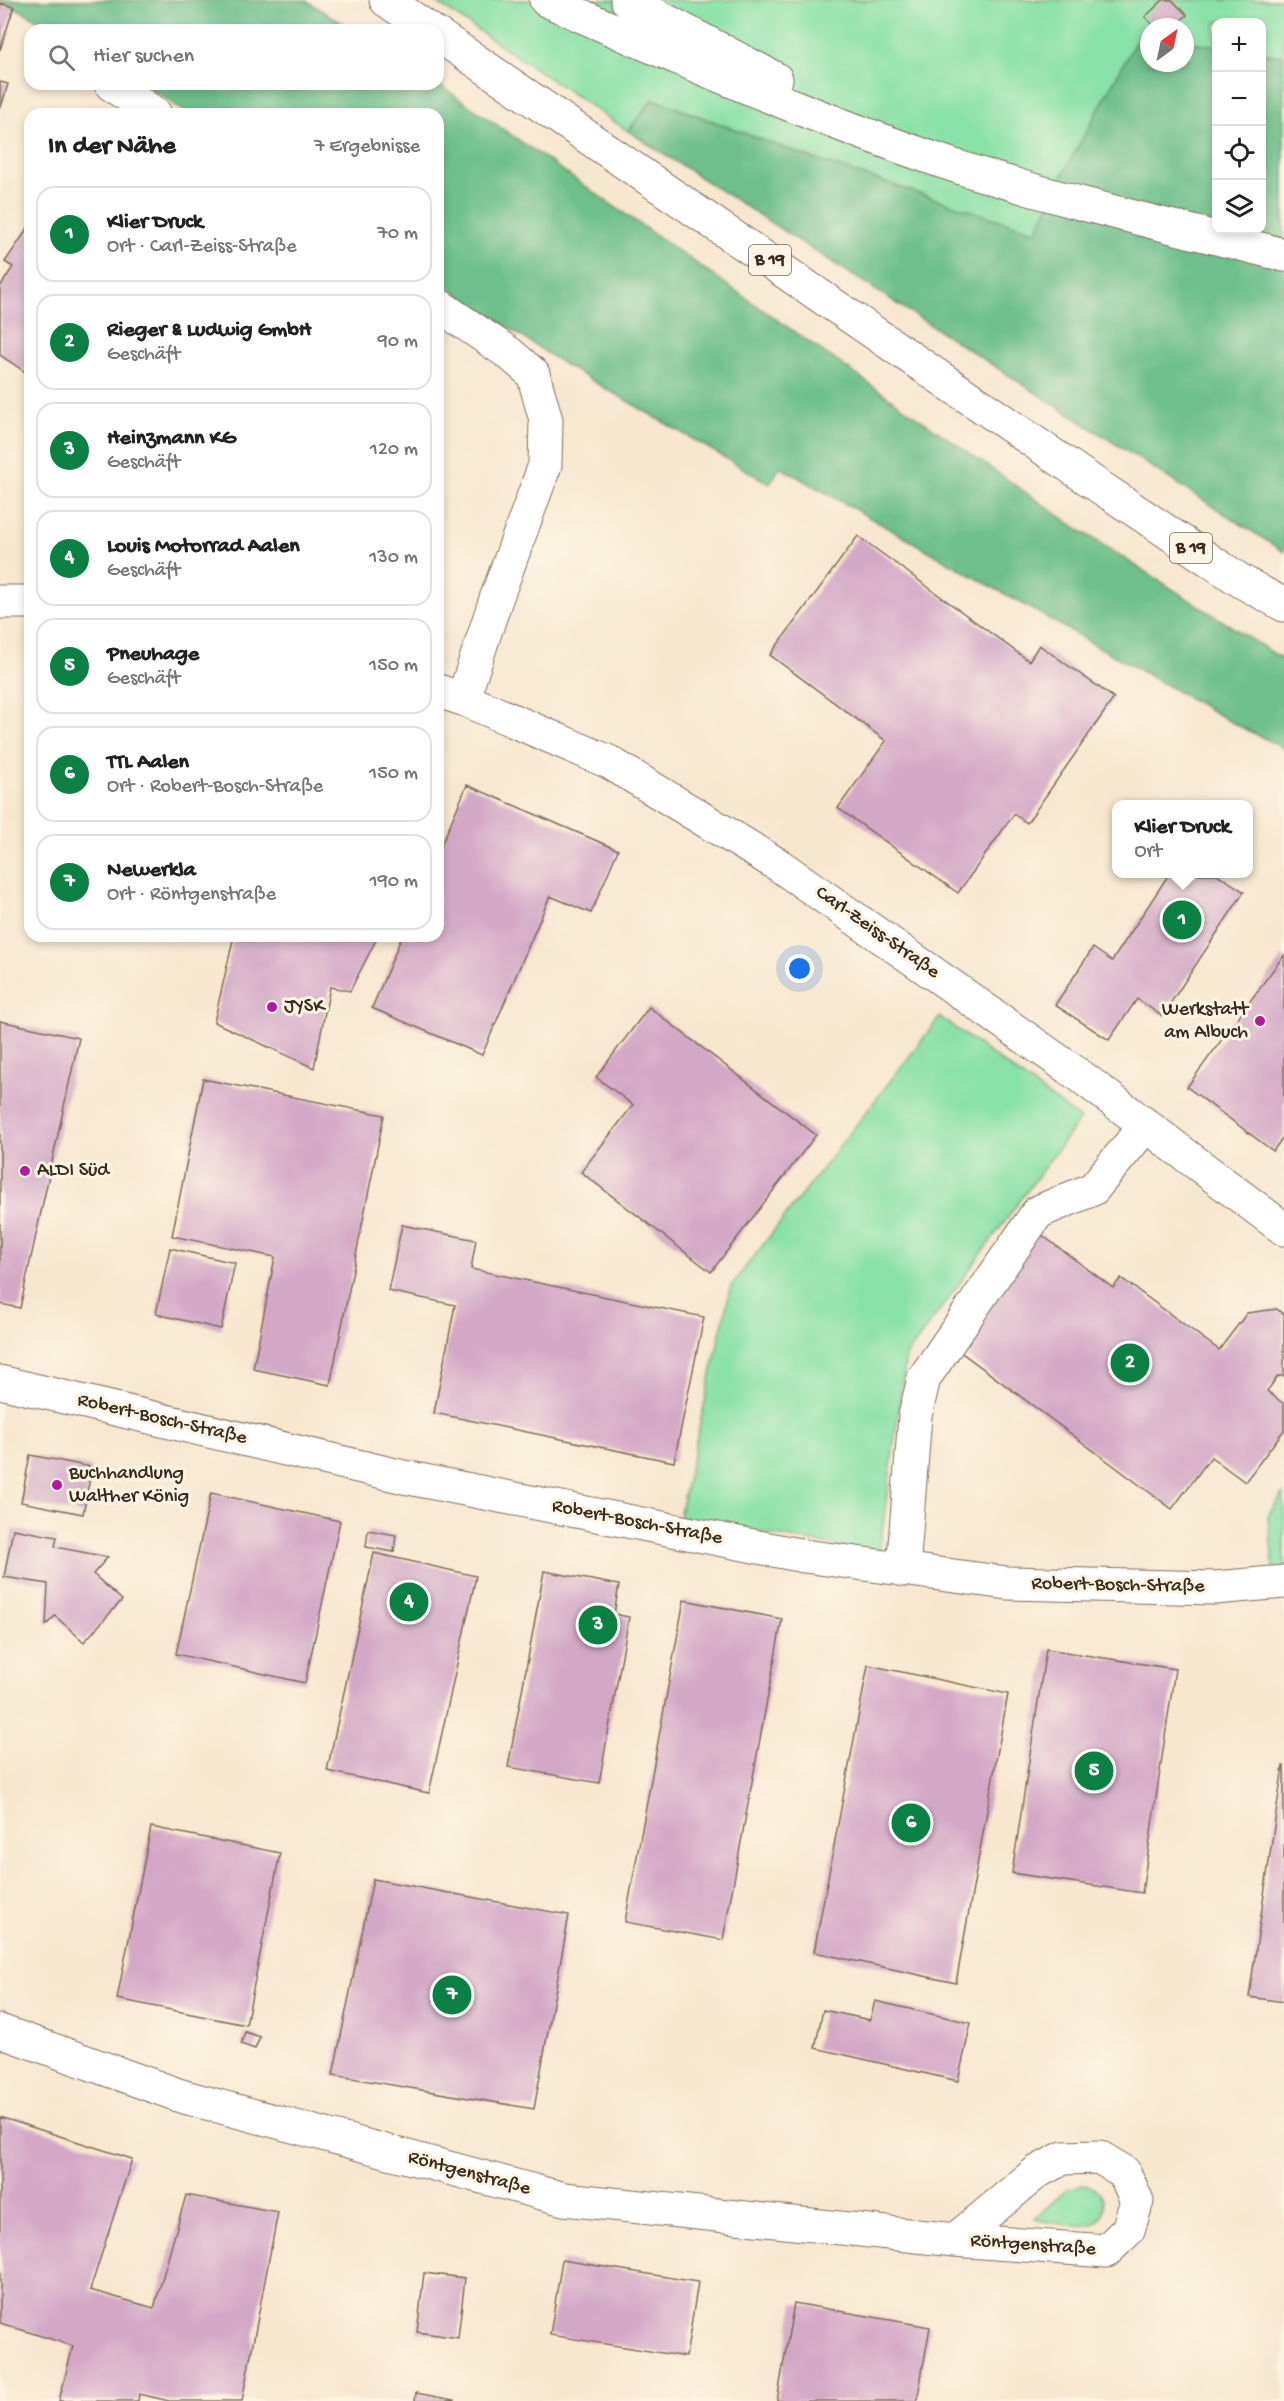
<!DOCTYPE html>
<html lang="de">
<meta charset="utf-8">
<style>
:root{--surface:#fff;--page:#f6f6f6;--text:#222;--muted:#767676;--line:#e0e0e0;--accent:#0b8043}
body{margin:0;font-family:"Gochi Hand",sans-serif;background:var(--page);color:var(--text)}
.controls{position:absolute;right:18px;top:18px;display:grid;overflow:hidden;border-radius:12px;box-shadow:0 3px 9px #0003}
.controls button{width:54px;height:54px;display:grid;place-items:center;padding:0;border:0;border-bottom:2px solid var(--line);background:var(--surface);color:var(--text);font:30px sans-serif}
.compass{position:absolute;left:1140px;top:18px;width:54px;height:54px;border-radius:50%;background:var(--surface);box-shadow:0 3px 9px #0003;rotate:33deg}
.you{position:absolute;left:800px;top:969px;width:21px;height:21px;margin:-15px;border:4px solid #fff;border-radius:50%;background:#1a73e8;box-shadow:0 0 0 9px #1a73e833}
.badge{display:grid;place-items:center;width:39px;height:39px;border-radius:50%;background:var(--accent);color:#fff;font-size:20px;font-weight:700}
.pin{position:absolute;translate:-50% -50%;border:3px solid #fff;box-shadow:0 2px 6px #0006}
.popup{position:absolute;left:1112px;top:800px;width:141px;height:78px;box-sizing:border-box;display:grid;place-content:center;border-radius:12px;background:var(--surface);filter:drop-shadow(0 2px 4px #0005);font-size:20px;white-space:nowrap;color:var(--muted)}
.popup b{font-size:22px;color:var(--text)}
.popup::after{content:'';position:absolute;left:50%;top:100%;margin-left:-12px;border:12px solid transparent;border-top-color:var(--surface)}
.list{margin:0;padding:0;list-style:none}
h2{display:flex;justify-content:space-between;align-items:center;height:78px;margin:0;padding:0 24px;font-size:26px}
h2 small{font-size:20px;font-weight:400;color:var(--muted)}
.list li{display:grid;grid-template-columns:39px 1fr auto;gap:18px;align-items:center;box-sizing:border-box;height:96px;margin:0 12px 12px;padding:0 12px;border:2px solid var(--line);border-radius:18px}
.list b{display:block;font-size:22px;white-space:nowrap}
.list p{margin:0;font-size:20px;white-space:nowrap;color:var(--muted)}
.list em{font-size:20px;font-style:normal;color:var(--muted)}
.icon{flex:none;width:33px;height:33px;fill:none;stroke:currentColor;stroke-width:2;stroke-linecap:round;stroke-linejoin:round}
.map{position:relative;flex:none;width:1284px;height:2401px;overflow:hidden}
.search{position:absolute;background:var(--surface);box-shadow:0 3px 9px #0003;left:24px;top:24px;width:420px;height:66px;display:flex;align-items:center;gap:15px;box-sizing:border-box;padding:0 21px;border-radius:18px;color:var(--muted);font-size:22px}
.panel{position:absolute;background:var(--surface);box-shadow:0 3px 9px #0003;left:24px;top:108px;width:420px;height:834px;border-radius:18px}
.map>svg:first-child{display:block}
.green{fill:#88e1a6;stroke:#628662;stroke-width:1.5}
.forest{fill:#6ebf8b;stroke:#547454;stroke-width:1.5}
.building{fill:#d3a8c6}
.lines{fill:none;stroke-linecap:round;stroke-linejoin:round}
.minor-casing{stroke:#7d6c5c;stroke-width:35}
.highway-casing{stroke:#7d6c5c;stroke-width:35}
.minor{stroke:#fff;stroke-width:33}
.highway{stroke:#fff;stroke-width:33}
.poi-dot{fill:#b5179e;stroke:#fcf5e5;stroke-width:2}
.labels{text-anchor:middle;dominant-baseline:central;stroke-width:6;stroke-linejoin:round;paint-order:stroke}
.shield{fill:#fcf5e5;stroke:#75675a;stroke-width:1.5}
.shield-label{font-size:18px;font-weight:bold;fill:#3b2a1e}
.street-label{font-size:20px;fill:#3b2a1e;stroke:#fcf5e5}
.poi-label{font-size:20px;fill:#3b2a1e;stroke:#fcf5e5;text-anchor:start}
</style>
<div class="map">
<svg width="1284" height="2401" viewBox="0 0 1284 2401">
<rect width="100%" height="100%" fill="#fcf5e5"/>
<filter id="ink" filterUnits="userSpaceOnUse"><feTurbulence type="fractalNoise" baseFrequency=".0167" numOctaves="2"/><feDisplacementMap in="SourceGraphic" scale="12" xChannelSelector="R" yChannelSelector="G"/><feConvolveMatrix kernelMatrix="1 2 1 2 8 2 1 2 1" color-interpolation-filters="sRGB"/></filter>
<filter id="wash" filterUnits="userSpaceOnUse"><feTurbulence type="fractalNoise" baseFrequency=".008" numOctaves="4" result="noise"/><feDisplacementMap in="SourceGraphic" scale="24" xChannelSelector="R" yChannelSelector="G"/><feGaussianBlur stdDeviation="1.35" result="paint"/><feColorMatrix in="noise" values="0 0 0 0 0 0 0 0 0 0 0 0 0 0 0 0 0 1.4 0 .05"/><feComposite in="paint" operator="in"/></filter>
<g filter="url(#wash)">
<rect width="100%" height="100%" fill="#f7e7cf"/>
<!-- green -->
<path class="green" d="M433,0H1284V57L1262,53V22H1216V46L1185,41V27H1149V35L1140,34L1063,174L1036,232L811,158L653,99L628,131Z
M940,1017L1080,1119L906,1356L879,1554L679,1517L731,1286Z
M1284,1493V1582L1275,1583L1268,1515Z
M1082,2185C1086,2186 1092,2186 1096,2189C1109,2198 1105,2224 1088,2225C1072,2227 1053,2222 1037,2220L1035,2218L1067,2189Z"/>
<!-- forest -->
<path class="forest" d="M0,0H305L353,30H57L14,7L0,3Z
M1140,34L1149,35V63H1185V41L1216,46V230H1262V53L1284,57V552L628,131L653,99L811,158L1036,232L1063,174Z
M143,84H438L1084,533L1284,660V748L1235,724L780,467L770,484L562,363L438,281V114H188Z"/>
<g id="blocks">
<!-- building -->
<path class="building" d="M1163,0H1172L1187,15L1174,27H1155L1145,17Z
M0,3L14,7L0,50Z
M0,82L8,84L1,107H0Z
M30,225V375L0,355V287L13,267L5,262Z
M858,536L1029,661L1039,645L1114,698L1027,823L1014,814L958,893L838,808L886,741L770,655Z
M467,785L618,850L591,913L550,896L482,1055L372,1008L402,936H438V853Z
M1169,874H1217L1244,892L1162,1016L1137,999L1109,1040L1055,1005L1093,948L1112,961Z
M234,936H378L350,991L330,987L314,1068L214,1022Z
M1284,955V1136L1273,1151L1187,1087Z
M649,1007L816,1135L711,1272L581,1172L633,1105L596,1077Z
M0,1021L79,1038L20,1308L0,1304Z
M203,1079L384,1115L330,1385L253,1369L275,1257L172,1236Z
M402,1225L476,1240L471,1269L704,1317L674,1462L434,1413L455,1305L388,1291Z
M1039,1233L1113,1288L1121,1278L1219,1350L1247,1313L1277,1309L1284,1315V1376H1278L1267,1391L1284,1404V1430L1245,1482L1211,1457L1172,1509L954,1347Z
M170,1248L235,1263L221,1329L156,1314Z
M30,1455L92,1467L83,1514L21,1502Z
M211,1493L340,1521L305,1683L176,1654Z
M13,1529L57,1537L55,1547L108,1557L93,1574L122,1600L84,1642L55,1616L46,1625L48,1584L4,1577Z
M368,1530L396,1535L394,1552L366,1547Z
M374,1553L476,1576L429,1793L327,1771Z
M544,1571L619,1585L614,1614L629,1617L599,1783L508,1767Z
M684,1600L782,1619L723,1940L625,1922Z
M1046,1649L1175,1669L1142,1893L1012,1873Z
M868,1665L1008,1694L956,1983L814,1952Z
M1283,1766H1284V2002L1249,1997Z
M151,1827L280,1853L246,2025L117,1999Z
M373,1879L569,1915L534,2109L333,2075Z
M875,2001L971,2023L958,2081L815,2048L823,2010L870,2020Z
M245,2032L260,2037L255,2049L241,2044Z
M0,2117L132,2159L90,2290L154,2308L186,2195L278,2212L242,2401H169L139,2394L138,2401H59L73,2346L0,2323Z
M562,2260L698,2282L686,2357L550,2335Z
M424,2273L465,2278L458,2338L417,2332Z
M794,2303L930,2327L917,2401H777Z
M416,2393L454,2400V2401H415Z"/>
</g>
</g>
<g filter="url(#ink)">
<use href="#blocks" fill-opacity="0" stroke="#7d6c5c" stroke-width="1.5"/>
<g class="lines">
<!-- minor casing -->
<g class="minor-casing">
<path id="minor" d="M111,84L155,114
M438,305L510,354L533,374L546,420L545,465L496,599L463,699
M0,602H30
M438,691L463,699L609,762L780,866L1083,1078L1284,1229
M0,1382L404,1477L804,1556L1007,1583L1215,1588L1284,1582
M903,1570L915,1416L924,1378L1038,1212L1093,1189L1146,1125
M0,2031L181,2096L564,2199L955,2240L1106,2251L1128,2230L1137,2201L1124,2172L1099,2157L1063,2158L1037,2172L955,2240"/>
</g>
<!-- highway casing -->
<g class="highway-casing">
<path id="highway" d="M386,0L430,30
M546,0C678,59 809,116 946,163C1056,200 1171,226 1284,255
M627,0L776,79
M438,35L1100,487L1241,581L1284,605"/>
</g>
<!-- minor -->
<use href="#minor" class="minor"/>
<!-- highway -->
<use href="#highway" class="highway"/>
</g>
</g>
<!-- markers -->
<g class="poi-dot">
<circle cx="272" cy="1007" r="6"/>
<circle cx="1260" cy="1021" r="6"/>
<circle cx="25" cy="1171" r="6"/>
<circle cx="57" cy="1485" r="6"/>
</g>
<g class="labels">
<!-- shield labels -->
<g class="shield">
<rect x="749" y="245" width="42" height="30" rx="4.5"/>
<rect x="1170" y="533" width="42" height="30" rx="4.5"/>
</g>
<g class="shield-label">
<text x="770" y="260">B 19</text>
<text x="1191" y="548">B 19</text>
</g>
<!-- street labels -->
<g class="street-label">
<text transform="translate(877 933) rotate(35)">Carl-Zeiss-Straße</text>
<text transform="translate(162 1420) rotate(13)">Robert-Bosch-Straße</text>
<text transform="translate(637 1523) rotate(11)">Robert-Bosch-Straße</text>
<text transform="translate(1118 1586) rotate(1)">Robert-Bosch-Straße</text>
<text transform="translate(469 2174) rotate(15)">Röntgenstraße</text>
<text transform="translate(1033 2246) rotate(4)">Röntgenstraße</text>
</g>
<!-- poi labels -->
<g class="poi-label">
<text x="284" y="1007">JYSK</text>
<text x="1248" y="1010" text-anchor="end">Werkstatt<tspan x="1248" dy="23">am Albuch</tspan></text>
<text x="37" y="1171">ALDI Süd</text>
<text x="69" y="1474">Buchhandlung<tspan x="69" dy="23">Walther König</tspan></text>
</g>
</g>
</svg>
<div class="controls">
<button>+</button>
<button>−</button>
<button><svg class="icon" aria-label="locate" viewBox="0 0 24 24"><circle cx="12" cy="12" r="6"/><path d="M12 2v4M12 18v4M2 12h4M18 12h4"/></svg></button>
<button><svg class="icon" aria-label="layers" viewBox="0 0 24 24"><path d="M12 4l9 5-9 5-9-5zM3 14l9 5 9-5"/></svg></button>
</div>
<svg class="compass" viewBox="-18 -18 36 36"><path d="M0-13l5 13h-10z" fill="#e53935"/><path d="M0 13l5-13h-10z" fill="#767676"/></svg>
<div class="you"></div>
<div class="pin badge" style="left:1182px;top:920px">1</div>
<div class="popup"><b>Klier Druck</b>Ort</div>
<div class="pin badge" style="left:1130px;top:1363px">2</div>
<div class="pin badge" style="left:598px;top:1625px">3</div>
<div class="pin badge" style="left:409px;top:1602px">4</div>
<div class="pin badge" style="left:1094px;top:1771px">5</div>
<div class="pin badge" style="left:911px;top:1823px">6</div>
<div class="pin badge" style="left:452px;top:1995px">7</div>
<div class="search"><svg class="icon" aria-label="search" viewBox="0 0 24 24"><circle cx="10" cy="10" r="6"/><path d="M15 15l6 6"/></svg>Hier suchen</div>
<section class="panel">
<h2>In der Nähe<small>7 Ergebnisse</small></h2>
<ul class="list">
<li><span class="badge">1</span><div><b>Klier Druck</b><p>Ort · Carl-Zeiss-Straße</p></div><em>70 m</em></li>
<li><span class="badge">2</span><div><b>Rieger &amp; Ludwig GmbH</b><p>Geschäft</p></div><em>90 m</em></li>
<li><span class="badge">3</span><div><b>Heinzmann KG</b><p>Geschäft</p></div><em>120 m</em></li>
<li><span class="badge">4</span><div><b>Louis Motorrad Aalen</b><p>Geschäft</p></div><em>130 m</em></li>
<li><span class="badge">5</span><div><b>Pneuhage</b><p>Geschäft</p></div><em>150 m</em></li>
<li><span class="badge">6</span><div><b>TTL Aalen</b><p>Ort · Robert-Bosch-Straße</p></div><em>150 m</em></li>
<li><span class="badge">7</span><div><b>Newerkla</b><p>Ort · Röntgenstraße</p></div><em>190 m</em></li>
</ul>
</section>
</div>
